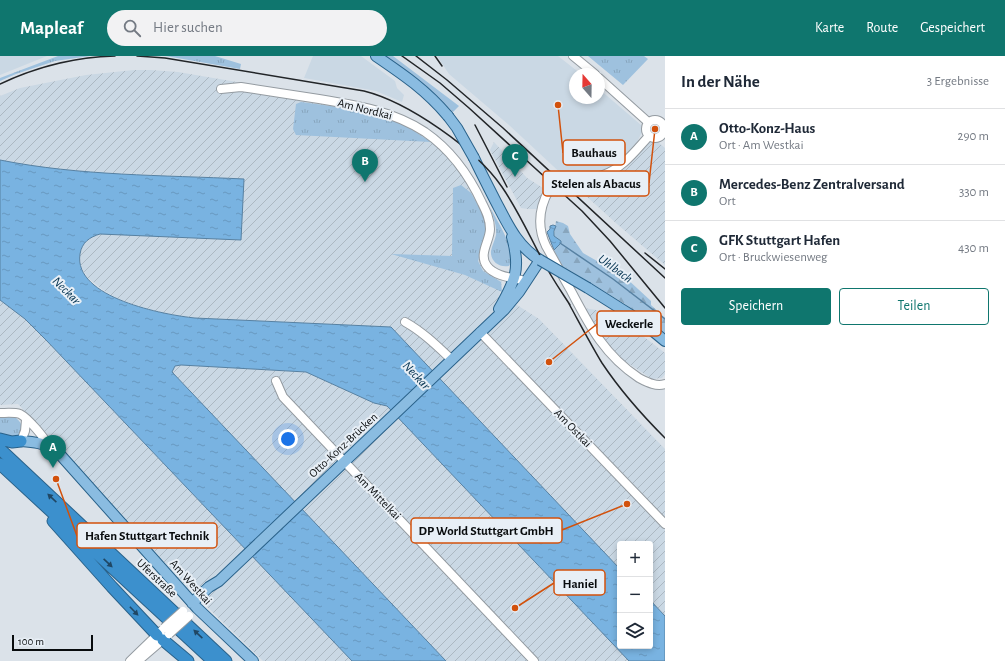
<!DOCTYPE html>
<html lang="de">
<meta charset="utf-8">
<style>
:root{--surface:#fff;--page:#f2f2f3;--text:#1f2937;--muted:#747a83;--line:#e0e1e3;--accent:#0f766e}
body{margin:0;font-family:"Alegreya Sans",sans-serif;background:var(--page);color:var(--text)}
.controls{position:absolute;right:12px;bottom:12px;display:grid;overflow:hidden;border-radius:4px;box-shadow:0 2px 6px #0003}
.controls button{width:36px;height:36px;display:grid;place-items:center;padding:0;border:0;border-bottom:1px solid var(--line);background:var(--surface);color:var(--text);font:20px sans-serif}
.compass{position:absolute;left:569px;top:12px;width:36px;height:36px;border-radius:50%;background:var(--surface);box-shadow:0 2px 6px #0003;rotate:340deg}
.scale{position:absolute;left:12px;bottom:10px;width:81px;box-sizing:border-box;padding-left:4px;border:2px solid #090c0e;border-top:0;font-size:11px;line-height:14px;white-space:nowrap;color:#090c0e;-webkit-text-stroke:3px #e8eff6;paint-order:stroke}
.you{position:absolute;left:288px;top:383px;width:14px;height:14px;margin:-10px;border:3px solid #fff;border-radius:50%;background:#1a73e8;box-shadow:0 0 0 6px #1a73e833}
.badge{display:grid;place-items:center;width:26px;height:26px;border-radius:50%;background:var(--accent);color:#fff;font-size:13px;font-weight:700}
.pin{position:absolute;translate:-50% -33px;filter:drop-shadow(0 1px 2px #0008)}
.pin::after{content:'';position:absolute;top:21px;width:14px;height:12px;background:inherit;clip-path:polygon(0 0,100% 0,50% 100%)}
.list{margin:0;padding:0;list-style:none}
h2{display:flex;justify-content:space-between;align-items:center;height:52px;margin:0;padding:0 16px;font-size:17px}
h2 small{font-size:13px;font-weight:400;color:var(--muted)}
.list li{display:grid;grid-template-columns:26px 1fr auto;gap:12px;align-items:center;box-sizing:border-box;height:56px;padding:0 16px;border-top:1px solid var(--line)}
.list b{display:block;font-size:15px;white-space:nowrap}
.list p{margin:0;font-size:13px;white-space:nowrap;color:var(--muted)}
.list em{font-size:13px;font-style:normal;color:var(--muted)}
.actions{display:flex;gap:8px;padding:12px 16px}
.actions a{flex:1;padding:9px 0;border:1px solid var(--accent);border-radius:4px;text-align:center;font-size:14px;color:var(--accent)}
.actions .main{background:var(--accent);color:#fff}
.icon{flex:none;width:22px;height:22px;fill:none;stroke:currentColor;stroke-width:2;stroke-linecap:round;stroke-linejoin:round}
.map{position:relative;flex:none;width:665px;height:605px;overflow:hidden}
header{display:flex;align-items:center;gap:24px;box-sizing:border-box;height:56px;padding:0 20px;background:var(--accent);color:#fff}
header strong{font-size:19px}
nav{display:flex;gap:22px;margin-inline-start:auto;font-size:14px}
.search{width:280px;height:36px;background:var(--page);display:flex;align-items:center;gap:10px;box-sizing:border-box;padding:0 14px;border-radius:22px;color:var(--muted);font-size:15px}
main{display:flex}
aside{flex:1;background:var(--surface)}
.map>svg:first-child{display:block}
.built{fill:#cad8e4}
.industrial{fill:url(#industrial-furrows)}
.grass{fill:url(#grass-tufts)}
.forest{fill:url(#forest-firs)}
.water{fill:url(#water-ripples);stroke:#5781a2}
.lines{fill:none;stroke-linecap:round;stroke-linejoin:round}
.stream{stroke:#5781a2;stroke-width:1.5}
.minor-casing{stroke:#949ba1;stroke-width:10}
.major-casing{stroke:#2a628a;stroke-width:12}
.highway-casing{stroke:#2a628a;stroke-width:13}
.minor{stroke:#fff;stroke-width:8}
.major{stroke:#8abce1;stroke-width:10}
.highway{stroke:#3c90cd;stroke-width:11}
.rail{stroke:#222528;stroke-width:1.5}
.minor-bridge-casing{stroke:#949ba1;stroke-width:10;stroke-linecap:butt}
.major-bridge-casing{stroke:#2a628a;stroke-width:12;stroke-linecap:butt}
.minor-bridge{stroke:#fff;stroke-width:8}
.major-bridge{stroke:#8abce1;stroke-width:10}
.oneway{fill:#204764}
.labels{text-anchor:middle;dominant-baseline:central;stroke-width:4;stroke-linejoin:round;paint-order:stroke}
.street-label{font-size:12px;fill:#090c0e;stroke:#e8eff6}
.water-label{font-size:13px;font-style:italic;fill:#00304e;stroke:#e8eff6}
.leader{fill:none;stroke:#d2510c;stroke-width:1.5}
.callout-dot{fill:#d2510c;stroke:#e8eff6;stroke-width:1.5}
.callout{fill:#e8eff6;stroke:#d2510c;stroke-width:1.5}
.callout-label{font-size:13px;text-anchor:middle;font-weight:bold;fill:#090c0e}
</style>
<header>
<strong>Mapleaf</strong>
<div class="search"><svg class="icon" aria-label="search" viewBox="0 0 24 24"><circle cx="10" cy="10" r="6"/><path d="M15 15l6 6"/></svg>Hier suchen</div>
<nav><a>Karte</a><a>Route</a><a>Gespeichert</a></nav>
</header>
<main>
<div class="map">
<svg width="665" height="605" viewBox="0 0 665 605">
<defs>
<pattern id="industrial-furrows" width="10" height="10" patternUnits="userSpaceOnUse"><rect width="10" height="10" fill="#cad8e4"/><path d="M-1 1l2-2M0 10L10 0M9 11l2-2" fill="none" stroke="#acb8c2"/></pattern>
<pattern id="grass-tufts" width="24" height="20" patternUnits="userSpaceOnUse"><rect width="24" height="20" fill="#9ec1de"/><path d="M3 7l-1-3M5 7V3M7 7l1-3M15 17l-1-3M17 17v-4M19 17l1-3" fill="none" stroke="#87a5bd"/></pattern>
<pattern id="forest-firs" width="22" height="20" patternUnits="userSpaceOnUse"><rect width="22" height="20" fill="#9ec1de"/><path d="M5 1l3.5 6h-7zM16 11l3.5 6h-7z" fill="#87a5bd"/></pattern>
<pattern id="water-ripples" width="26" height="14" patternUnits="userSpaceOnUse"><rect width="26" height="14" fill="#79b3e1"/><path d="M2 4q2-2 4 0t4 0M15 11q2-2 4 0t4 0" fill="none" stroke="#6799c0"/></pattern>
</defs>
<rect width="100%" height="100%" fill="#dbe2e9"/>
<!-- built -->
<path class="built" d="M0,0H47L0,19Z
M313,0H361L395,25L397,32L404,39L402,46L376,35L304,22Z
M437,0H558L581,18H575V42H599V33L641,69L642,76L637,86L621,104L605,114L567,123L509,69L449,18Z"/>
<!-- industrial -->
<path class="industrial" d="M134,14H151L178,16L361,47L381,51L412,64L432,76L444,86L472,119L491,164L487,199L491,209L498,214L504,215L499,241L517,249L539,263L665,393V560L650,544V488H620V513L391,271L195,262L168,259L145,253L118,243L103,234L88,222L81,211L80,199L83,190L91,181L100,178H127L244,123L68,115L27,110L0,104V40L20,32L86,19Z
M651,84L658,86L665,92V209L617,168L585,139L627,111Z
M494,86L527,122L543,132L537,153H528L521,152L490,94Z
M0,244L25,263L46,284L352,605H263L188,532L138,477L18,348L0,349Z
M583,252L603,255L635,274L665,297V318L662,322L652,323L623,304L603,284Z
M179,309L306,316L374,347L387,350L629,605H446L172,316L175,310Z"/>
<!-- grass -->
<path class="grass" d="M58,0H90L55,5L16,18L0,25V22Z
M166,0H215L241,8L240,13Z
M384,0H393L459,50L453,56L432,36L405,14Z
M588,0H644L648,3L623,29Z
M301,46L360,54L403,68L431,86L296,79L293,73L296,48Z
M461,129L471,137L483,158L487,173L478,205L483,215L501,226L502,236L465,219L391,198L452,200L453,132Z
M490,151C497,165 518,196 509,210C499,212 490,205 491,195C492,189 495,184 496,179C497,169 493,161 490,151Z
M0,361H15C22,367 23,370 20,379L11,383L0,381Z"/>
<!-- forest -->
<path class="forest" d="M556,165L563,167L568,170L570,178L583,197L625,221L651,245V249L665,262V278L625,248L561,209L554,194L561,187L554,180Z"/>
<!-- water -->
<path class="water" d="M0,104C80,120 162,119 244,123L241,184L100,178C90,181 82,186 80,198C73,242 165,259 195,262L391,271L620,513V590H650V544L665,560V605H629L387,350L374,347L306,316L181,309L175,310L172,316L446,605H352L46,284L25,263L0,244Z
M553,169L556,170L554,175V180L561,185V187L554,194L547,176L550,173V170Z"/>
<g class="lines">
<!-- stream -->
<path class="stream" d="M560,187L613,223L665,263"/>
<!-- minor casing -->
<g class="minor-casing">
<path id="minor" d="M573,0L595,18
M599,22L648,66
M221,33L241,31C267,35 293,39 319,43C356,49 393,55 425,76C451,94 469,119 482,147C486,155 490,163 490,173C490,185 478,198 487,210C495,221 515,222 526,225
M646 73a9 9 0 1 1 18 0a9 9 0 1 1-18 0Z
M649,80C635,95 623,112 603,119C585,126 566,126 549,134C539,152 537,171 546,190C554,204 562,219 570,233C589,269 604,299 639,322C647,326 656,331 665,328
M405,266C423,276 437,290 452,304
M480,276L665,468
M276,325L283,341L534,605
M0,357C6,357 14,356 20,358C28,362 44,381 48,389
M21,385L25,375L26,364
M130,605L161,575
M138,605L166,581"/>
</g>
<!-- major casing -->
<g class="major-casing">
<path id="major" d="M376,0C404,19 426,34 448,60
M588,232L642,266L665,285
M499,253C515,225 521,213 512,181
M21,385C34,386 44,387 56,394L197,552L253,605
M192,547L209,531L219,525L504,254L519,236L540,204C518,191 508,169 496,146C489,132 481,117 474,102"/>
</g>
<!-- highway casing -->
<g class="highway-casing">
<path id="highway" d="M0,383L12,386L21,385
M0,393L226,605
M0,408L213,605
M53,465L112,531L157,579
M163,584L188,605"/>
</g>
<!-- minor -->
<use href="#minor" class="minor"/>
<!-- major -->
<use href="#major" class="major"/>
<!-- highway -->
<use href="#highway" class="highway"/>
<!-- rail -->
<path class="rail" d="M137,0L165,2L364,35C408,46 476,93 502,131C518,154 530,181 543,205C551,221 561,235 570,249
M402,0L440,27L469,52L582,155L610,185L665,252
M416,0L447,24L503,72L665,222
M435,0L442,10
M0,28C36,11 74,1 115,0
M475,69L507,131
M645,197L665,213
M568,246C579,266 590,287 602,307C620,334 642,359 665,382"/>
<!-- minor-bridge casing -->
<g class="minor-bridge-casing">
<path id="minor-bridge" d="M164,572L183,555
M169,578L189,560"/>
</g>
<!-- major-bridge casing -->
<g class="major-bridge-casing">
<path id="major-bridge" d="M448,60L457,72L474,102
M540,204L588,232"/>
</g>
<!-- minor-bridge -->
<use href="#minor-bridge" class="minor-bridge"/>
<!-- major-bridge -->
<use href="#major-bridge" class="major-bridge"/>
</g>
<!-- one-way arrows -->
<defs><path id="oneway-solid" d="M-6-.8H1V-3.2L6.5 0L1 3.2V.8H-6Z"/></defs>
<g class="oneway">
<use href="#oneway-solid" transform="translate(52 442) rotate(-137)"/>
<use href="#oneway-solid" transform="translate(108 507) rotate(43)"/>
<use href="#oneway-solid" transform="translate(134 555) rotate(46)"/>
<use href="#oneway-solid" transform="translate(198 578) rotate(-137)"/>
</g>
<g class="labels">
<!-- street labels -->
<g class="street-label">
<text transform="translate(365 53) rotate(14)">Am Nordkai</text>
<text transform="translate(573 372) rotate(46)">Am Ostkai</text>
<text transform="translate(343 389) rotate(-43)">Otto-Konz-Brücken</text>
<text transform="translate(378 440) rotate(46)">Am Mittelkai</text>
<text transform="translate(157 522) rotate(43)">Uferstraße</text>
<text transform="translate(191 526) rotate(48)">Am Westkai</text>
</g>
<!-- water labels -->
<g class="water-label">
<text transform="translate(615 213) rotate(36)">Uhlbach</text>
<text transform="translate(66 235) rotate(45)">Neckar</text>
<text transform="translate(416 320) rotate(47)">Neckar</text>
</g>
</g>
<!-- callouts -->
<path class="leader" d="M558 49L563 97M655 73L649 127M549 306L597 268M627 448L562 474M56 423L77 480M515 552L554 527"/>
<g class="callout-dot">
<circle cx="558" cy="49" r="4"/>
<circle cx="655" cy="73" r="4"/>
<circle cx="549" cy="306" r="4"/>
<circle cx="627" cy="448" r="4"/>
<circle cx="56" cy="423" r="4"/>
<circle cx="515" cy="552" r="4"/>
</g>
<g class="callout">
<rect x="563" y="84" width="62" height="25" rx="4"/>
<rect x="543" y="115" width="106" height="25" rx="4"/>
<rect x="597" y="255" width="64" height="25" rx="4"/>
<rect x="411" y="462" width="151" height="25" rx="4"/>
<rect x="77" y="467" width="140" height="25" rx="4"/>
<rect x="554" y="514" width="51" height="25" rx="4"/>
</g>
<g class="callout-label">
<text x="594" y="101">Bauhaus</text>
<text x="596" y="132">Stelen als Abacus</text>
<text x="629" y="272">Weckerle</text>
<text x="486" y="479">DP World Stuttgart GmbH</text>
<text x="147" y="484">Hafen Stuttgart Technik</text>
<text x="580" y="532">Haniel</text>
</g>
</svg>
<div class="controls">
<button>+</button>
<button>−</button>
<button><svg class="icon" aria-label="layers" viewBox="0 0 24 24"><path d="M12 4l9 5-9 5-9-5zM3 14l9 5 9-5"/></svg></button>
</div>
<svg class="compass" viewBox="-18 -18 36 36"><path d="M0-13l5 13h-10z" fill="#e53935"/><path d="M0 13l5-13h-10z" fill="#747a83"/></svg>
<div class="scale">100 m</div>
<div class="you"></div>
<div class="pin badge" style="left:53px;top:412px">A</div>
<div class="pin badge" style="left:365px;top:126px">B</div>
<div class="pin badge" style="left:515px;top:121px">C</div>
</div>
<aside>
<h2>In der Nähe<small>3 Ergebnisse</small></h2>
<ul class="list">
<li><span class="badge">A</span><div><b>Otto-Konz-Haus</b><p>Ort · Am Westkai</p></div><em>290 m</em></li>
<li><span class="badge">B</span><div><b>Mercedes-Benz Zentralversand</b><p>Ort</p></div><em>330 m</em></li>
<li><span class="badge">C</span><div><b>GFK Stuttgart Hafen</b><p>Ort · Bruckwiesenweg</p></div><em>430 m</em></li>
</ul>
<div class="actions"><a class="main">Speichern</a><a>Teilen</a></div>
</aside>
</main>
